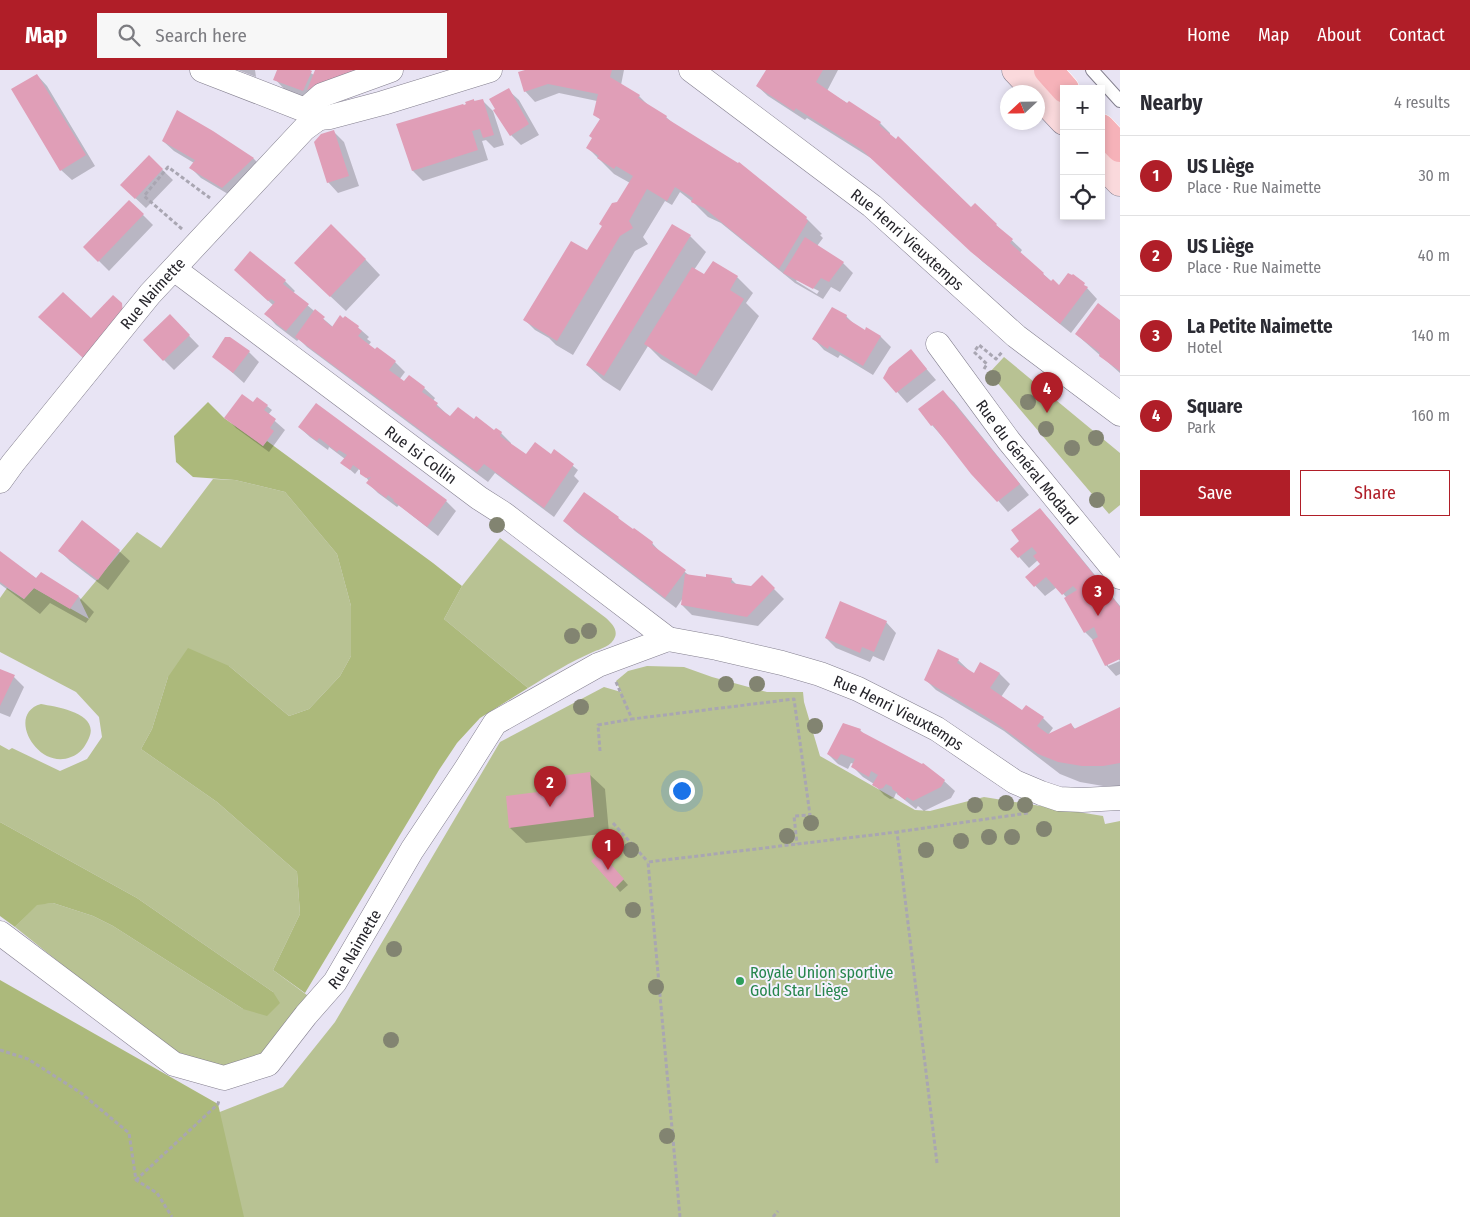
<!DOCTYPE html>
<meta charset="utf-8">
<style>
:root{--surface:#fff;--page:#f7f7f7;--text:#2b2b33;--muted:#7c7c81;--line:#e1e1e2;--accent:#b01e28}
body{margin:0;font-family:"Fira Sans Condensed",sans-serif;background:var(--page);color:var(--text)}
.controls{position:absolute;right:15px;top:15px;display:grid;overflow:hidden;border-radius:0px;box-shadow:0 2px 8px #0003}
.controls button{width:45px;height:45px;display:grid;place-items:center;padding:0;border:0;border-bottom:1px solid var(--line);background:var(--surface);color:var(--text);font:25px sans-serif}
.compass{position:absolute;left:1000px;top:15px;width:45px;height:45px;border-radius:50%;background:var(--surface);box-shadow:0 2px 8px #0003;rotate:248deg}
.you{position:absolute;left:681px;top:720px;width:18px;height:18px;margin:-12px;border:4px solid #fff;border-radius:50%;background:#1a73e8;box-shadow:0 0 0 8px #1a73e833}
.badge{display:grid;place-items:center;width:32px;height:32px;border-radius:50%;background:var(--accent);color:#fff;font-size:16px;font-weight:700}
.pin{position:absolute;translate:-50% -41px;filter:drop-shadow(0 1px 2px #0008)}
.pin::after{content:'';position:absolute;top:26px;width:18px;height:15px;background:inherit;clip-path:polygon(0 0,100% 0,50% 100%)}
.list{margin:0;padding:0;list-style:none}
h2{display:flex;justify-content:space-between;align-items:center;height:65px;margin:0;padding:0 20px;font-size:21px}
h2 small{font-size:16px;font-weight:400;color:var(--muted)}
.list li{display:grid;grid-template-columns:32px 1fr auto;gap:15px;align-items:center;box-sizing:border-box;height:80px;padding:0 20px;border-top:1px solid var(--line)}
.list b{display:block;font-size:19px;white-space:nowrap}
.list p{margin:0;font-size:16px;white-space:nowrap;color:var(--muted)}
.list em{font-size:16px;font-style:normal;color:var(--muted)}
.actions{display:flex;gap:10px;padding:15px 20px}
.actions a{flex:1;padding:11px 0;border:1px solid var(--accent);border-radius:0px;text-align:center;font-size:18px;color:var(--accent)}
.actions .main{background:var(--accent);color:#fff}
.icon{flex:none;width:28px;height:28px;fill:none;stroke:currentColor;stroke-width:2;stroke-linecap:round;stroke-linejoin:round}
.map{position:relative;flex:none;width:1120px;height:1147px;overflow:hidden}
header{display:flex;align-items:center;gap:30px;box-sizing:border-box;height:70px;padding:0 25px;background:var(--accent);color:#fff}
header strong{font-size:24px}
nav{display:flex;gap:28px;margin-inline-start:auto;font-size:18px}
.search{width:350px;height:45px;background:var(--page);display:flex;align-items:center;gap:12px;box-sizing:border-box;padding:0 18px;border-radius:0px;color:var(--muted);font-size:19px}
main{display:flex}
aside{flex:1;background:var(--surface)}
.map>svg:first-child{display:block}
.green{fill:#b8c293}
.forest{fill:#acb97b}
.shadow{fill:#0003;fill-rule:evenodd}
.building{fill:#e09eb7}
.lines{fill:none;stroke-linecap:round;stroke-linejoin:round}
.lane-casing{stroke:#837f8e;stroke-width:14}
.street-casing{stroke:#837f8e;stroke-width:25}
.secondary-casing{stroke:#837f8e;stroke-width:29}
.primary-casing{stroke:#fff;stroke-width:29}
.path{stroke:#a9a6b2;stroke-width:3;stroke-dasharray:4 2.5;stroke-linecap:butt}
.lane{stroke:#fff;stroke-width:12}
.street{stroke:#fff;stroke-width:24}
.secondary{stroke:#fad9dc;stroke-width:28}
.primary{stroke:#f6b2b9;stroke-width:28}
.tree{fill:#828471}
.leisure-dot{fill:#2e9e5b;stroke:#f5f2ff;stroke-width:2}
.labels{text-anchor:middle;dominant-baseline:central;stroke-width:4;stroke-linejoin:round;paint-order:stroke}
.street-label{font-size:16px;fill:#26252b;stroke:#f5f2ff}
.leisure-label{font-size:16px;fill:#27864d;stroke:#f5f2ff;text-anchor:start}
</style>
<header>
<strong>Map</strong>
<div class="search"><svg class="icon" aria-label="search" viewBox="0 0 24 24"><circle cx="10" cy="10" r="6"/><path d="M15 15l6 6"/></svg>Search here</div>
<nav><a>Home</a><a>Map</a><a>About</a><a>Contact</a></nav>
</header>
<main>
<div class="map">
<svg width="1120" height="1147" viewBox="0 0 1120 1147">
<rect width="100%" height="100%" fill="#e8e4f4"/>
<!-- green -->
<path class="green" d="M1004,287L1120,383V435L1109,444L989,303Z
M213,409L235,410L285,422L337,484L351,536V586L340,606L309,639L289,646L229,596L168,607L152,659L141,679L217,732L297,802L300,844L273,900L311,928L262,984L219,998L170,981L15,857L37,834L53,833L93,846L113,856L243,939L273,922L137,828L0,752V675L9,680L12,678L60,701L87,689L102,667L99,647L76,622L0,582V528L7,518L24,529L34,518L89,549L80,530L137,462L161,478Z
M500,468L606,548C611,553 618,559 615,567C612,576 600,579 593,582C570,592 549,605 528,618L444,549L462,516Z
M647,596L684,597L712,607L767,622H803L804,632L820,686L915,740L930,741L984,727L1103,746L1105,754L1120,751V1147H0V922L179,1058L283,1017L335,952L500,672L604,617L621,622L616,611L628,601Z
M41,634C57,637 100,643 89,668C85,677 80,684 71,687C38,701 5,644 41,634Z"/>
<!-- forest -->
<path class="forest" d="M208,332L224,348L258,372L263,376L267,371L433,493L462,516L444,549L528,618L480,648L457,673L439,700L305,923L273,900L300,844L297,802L217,732L141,679L152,659L168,607L188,578L229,596L289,646L309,639L340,606L351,586V536L337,484L285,422L235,410L193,407L176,392L174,366Z
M0,752L137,828L273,922L280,933L267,946L243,939L113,856L93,846L53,833L37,835L15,857L0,846Z
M0,910L218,1034L244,1147H0Z"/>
<!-- shadow -->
<path class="shadow" d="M238,0H255L256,7Z
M279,0H306L314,5L316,0L314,31L285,20L275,9Z
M529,0H624L621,15L639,26L649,36L666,47L675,55L806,148L822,164L820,165L823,168L817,176L843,193L853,203L840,222L831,217L823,229L795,213L721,153L708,147L694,133L680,122L672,135L665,131L643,167L648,174L635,181L573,285L556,275L549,268L535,260L525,250L587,182L630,113L614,104L588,78L601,50L595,45L597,31L559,23L535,32L525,21ZM797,210L819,221L817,224L796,211Z
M768,0H838L827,21L880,53L890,63V65L971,139L996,155L1022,180L1020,183L1052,212L1059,217L1087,218L1097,229L1071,263L983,192L874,90L807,48L805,50L768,26L757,16Z
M37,5L47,16L95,96L72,110L61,100Z
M508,20L519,30L539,65L521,75L511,65Z
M474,30L475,32L482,30L493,41L504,75L494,78L486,70L482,71L488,90L423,111L413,101L398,55L464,36Z
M212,62L254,89L264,99L233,127L201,108L191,98L194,93L174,81L163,71Z
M334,62L344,72L359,116L338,123L328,112Z
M149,87L173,110L146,138L132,125Z
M129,131L153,155L109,201L85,177Z
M690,166L706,182L694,200L704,206L713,192L737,207L753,223L746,233L759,246L712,321L661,289L648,276L620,321L603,310L587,295Z
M365,189L380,205L346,241L311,208Z
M246,210L285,211L295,221L293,223L333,257L346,247L369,267L367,269L371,272L368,276L395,292L405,302L399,310L424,318L435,328L433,331L451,348L474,350L494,362L501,363L511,373V375L527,385L552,386L554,381L578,400L574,406L579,411L554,447L495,403L488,412L307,277L299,269L297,271L276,255L266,244L274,236Z
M170,246L199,276L174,300L144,270Z
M846,246L856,256L866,262L867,259L881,267L891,277L873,305L840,285L838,288L824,280L814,269Z
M1120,252V303L1076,264Z
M911,281L936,310L907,333L885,308Z
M249,282L259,292L244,313L214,286Z
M943,322L954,332L1029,425L1008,442L932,355Z
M267,336L272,340L268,345L285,360L269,382L236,358L226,347Z
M299,357L446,431L456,441L438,466L399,435L397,437L378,423L368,413L369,411L359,399L355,404L347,397L345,389L329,377L328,380L310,367Z
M1040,440L1050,450L1120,536V604L1116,606L1106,595L1093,570L1085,562L1067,528L1057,517L1045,526L1027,507L1042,495L1038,490L1029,498L1012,479L1021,471ZM1118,588L1120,591L1108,596V593Z
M618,448L625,455L652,473L662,484L690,506L731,509L737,515L751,517L762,507L784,529L758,556L692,545L682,535L683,528L676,538L575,461L564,451Z
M82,452L119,481L130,491L108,520L70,491L60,481Z
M0,483L37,509L41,504L79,527L94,542L86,553L50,533L40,544L0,514Z
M886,552L896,563L884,591L873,586L870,592L836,578L826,568Z
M958,590L974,605L981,594L1000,604L1010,614L1001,627L1023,642L1043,648L1053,658L1048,665L1071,654L1076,660L1120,639V716H1103L1080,712L1060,704L1004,661L936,620L925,609Z
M0,600L14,607L24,617L10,647L0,643Z
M860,660L865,665L944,711L955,721L951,728L924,741L918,736L916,739L896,723L894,728L890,729L884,725L874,714L863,707L853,697L854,694L851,693L848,699L838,694L828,684Z
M589,704L605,719L609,763L526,773L510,758L547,722Z
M605,789L628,815L620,822L616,817Z"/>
<!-- building -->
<path class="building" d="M277,0H310L312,1L303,21L273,10Z
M315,0H373L307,20Z
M525,0H612L610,7L640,25L638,28L667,46L666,48L738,93L739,92L807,147L806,149L808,151L779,199L704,138L691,132L693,128L675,117L667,131L647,119L629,151L633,158L620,166L557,271L523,250L571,171L587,180L602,156L599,154L612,133L617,132L633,106L616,96L614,99L597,88L599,86L586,78L592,68L589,66L600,49L593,45L598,24L548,14L524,22L518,2Z
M766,0H823L816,12L847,33L849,31L881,52L879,55L896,69L898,66L971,137L975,133L997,154L996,155L1013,169L1010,173L1044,203L1043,204L1051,211L1053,209L1059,215L1068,203L1072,205L1073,204L1085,213L1084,215L1088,217L1060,254L971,182L862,80L797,39L796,38L794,41L756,16Z
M37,4L86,85L60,101L11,19Z
M509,18L529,54L510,66L493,40L495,39L489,29Z
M474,29V31L483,29L494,65L483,68L480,59L472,61L478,80L412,101L396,54L463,34L464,35L466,34L465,32Z
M177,40L213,61L254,88L222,118L205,108L189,98L195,90L162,71Z
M334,60L349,106L327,113L314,72L321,64Z
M149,85L163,99L135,129L120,115Z
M129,130L144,144L98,192L83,177Z
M331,154L366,189L330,227L294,193Z
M672,154L691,165L604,306L586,295Z
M805,167L844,192L829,212L821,208L813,219L783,203Z
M250,181L286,210L283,214L309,234L286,261L264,244L275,232L271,229L268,231L234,200Z
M713,191L738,206L730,220L744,229L696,306L644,274L692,197L704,204Z
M63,222L91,248L113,225L122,233L123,244L83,288L38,247Z
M1098,233L1120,250V301L1099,286L1100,283L1099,282L1075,264Z
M832,237L847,245L846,248L865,260L866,257L881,266L863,296L829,276L828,279L812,269Z
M315,239L325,247L323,249L332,257L340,245L343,248L345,246L359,256L358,258L362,261L358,266L375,279L377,277L396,291L389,300L404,311L409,305L425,317L422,322L438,333L436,336L450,346L458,337L474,349L476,346L494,360L496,358L502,362L500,366L526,384L535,372L551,384L554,379L574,394L544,438L484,394L477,402L295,267Z
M170,244L190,265L163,291L143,270Z
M225,267H230L250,281L233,303L212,287Z
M911,279L927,299L896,323L883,308L889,297Z
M943,320L1020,414L997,432L971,404L933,355L931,356L918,339Z
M242,324L253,332L257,327L268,335L264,340L276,349L270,358L274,361L263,376L224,348Z
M316,333L447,430L427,457L393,431L394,430L388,425L386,428L366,413L371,407L366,408L360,404V400L353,395L350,400L340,393L347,385L339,380L337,382L319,368L317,371L298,357Z
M584,422L619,447L618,448L633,459L634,458L653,472L652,475L686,500L665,528L563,451Z
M1040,438L1120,537V589L1105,596L1092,570L1098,567L1094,557L1084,563L1064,528L1077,520L1073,516L1062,525L1046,507L1034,517L1025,507L1040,494L1033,486L1037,483L1032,477L1018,488L1010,479L1019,471L1011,460Z
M82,450L120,480L98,510L58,481Z
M0,481L36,508L41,502L79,526L70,539L34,518L24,529L0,512Z
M685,504L706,507V504L732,508L731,513L751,516L762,505L775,518L747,547L681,535Z
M840,531L887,551L874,582L862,577L860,583L825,568Z
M938,579L959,589L957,593L974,603L980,592L1000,603L990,618L1022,640L1026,635L1044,647L1037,656L1048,664L1071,653L1074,659L1120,637V693L1103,696H1082L1058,692L1038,684L993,651L924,610Z
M0,599L15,605L0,636Z
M843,653L861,659L860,661L894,679L922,694L923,693L945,710L941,717L913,731L907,727L905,730L897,724L898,723L892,719V717L886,714L883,718L879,719L872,715L878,705L871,701L869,707L851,697L855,689L841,684L837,690L827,684Z
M590,702L594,747L509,758L506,726L546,721L545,708Z
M600,782L624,809L615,818L591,791Z"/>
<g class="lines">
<!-- lane casing -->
<g class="lane-casing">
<path id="lane" d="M1092,0L1120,31"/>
</g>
<!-- street casing -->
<g class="street-casing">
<g id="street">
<path d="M202,0L305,40L319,48"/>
<path id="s1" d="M691,0L872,136L1016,266L1120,344"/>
<path d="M305,40L322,25L391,0"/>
<path d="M319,48L330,47L383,33L490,0"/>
<path id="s2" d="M174,199L479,428L504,444L668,569L717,578L782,593L820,604L858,619L937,659L1015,712L1041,723L1059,729L1082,730L1120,728"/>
<path id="s3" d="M938,274L1009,371L1120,507"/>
<path id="s4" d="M0,411L13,393L150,224L304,59L319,48"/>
<path id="s5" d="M0,863L174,994L224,1008L268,994L306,945L335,912L412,780L466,699L495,653L598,595L668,569"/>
</g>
</g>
<!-- secondary casing -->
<g class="secondary-casing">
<path id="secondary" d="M1016,0L1064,51
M1101,92L1120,112"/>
</g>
<!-- primary casing -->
<g class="primary-casing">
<path id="primary" d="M1048,0L1065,19
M1101,58L1120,78"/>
</g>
<!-- path -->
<path class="path" d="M182,159L144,126L168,97L210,128
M984,299L987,294L974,282L979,275L996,289L1002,282
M616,612L632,649L794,629L810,745L794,746L797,774
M600,681L598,655L632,649
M613,753L648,792
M0,980L28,989L81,1023L129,1063L136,1110L157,1123L172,1147
M937,1093L897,762L1028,743
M136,1110L218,1034L219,1030
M680,1147L648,792L897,762
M773,1147L778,1141"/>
<!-- lane -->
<use href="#lane" class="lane"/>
<!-- street -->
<use href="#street" class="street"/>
<!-- secondary -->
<use href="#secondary" class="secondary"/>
<!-- primary -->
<use href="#primary" class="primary"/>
</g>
<!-- trees -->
<g class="tree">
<circle cx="993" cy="308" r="8"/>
<circle cx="1028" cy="332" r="8"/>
<circle cx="1046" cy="359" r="8"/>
<circle cx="1096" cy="368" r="8"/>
<circle cx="1072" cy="378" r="8"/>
<circle cx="1097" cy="430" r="8"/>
<circle cx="497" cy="455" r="8"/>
<circle cx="589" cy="561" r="8"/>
<circle cx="572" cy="566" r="8"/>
<circle cx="726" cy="614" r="8"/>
<circle cx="757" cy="614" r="8"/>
<circle cx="581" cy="637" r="8"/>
<circle cx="815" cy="656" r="8"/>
<circle cx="1006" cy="733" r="8"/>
<circle cx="975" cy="735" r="8"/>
<circle cx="1025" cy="735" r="8"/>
<circle cx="811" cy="753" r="8"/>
<circle cx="1044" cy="759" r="8"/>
<circle cx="787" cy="766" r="8"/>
<circle cx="989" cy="767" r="8"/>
<circle cx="1012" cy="767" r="8"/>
<circle cx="961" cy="771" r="8"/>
<circle cx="631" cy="780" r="8"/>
<circle cx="926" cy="780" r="8"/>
<circle cx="633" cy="840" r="8"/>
<circle cx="394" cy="879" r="8"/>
<circle cx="656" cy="917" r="8"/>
<circle cx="391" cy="970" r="8"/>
<circle cx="667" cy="1066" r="8"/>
</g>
<!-- markers -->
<circle class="leisure-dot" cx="740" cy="911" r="5"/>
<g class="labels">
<!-- street labels -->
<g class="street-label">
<text stroke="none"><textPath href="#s1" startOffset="275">Rue Henri Vieuxtemps</textPath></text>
<text stroke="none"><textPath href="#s4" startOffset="242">Rue Naimette</textPath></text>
<text stroke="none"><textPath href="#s2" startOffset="309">Rue Isi Collin</textPath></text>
<text stroke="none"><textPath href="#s3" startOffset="148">Rue du Général Modard</textPath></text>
<text stroke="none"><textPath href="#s2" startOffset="861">Rue Henri Vieuxtemps</textPath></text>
<text stroke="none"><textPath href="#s5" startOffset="460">Rue Naimette</textPath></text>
</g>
<!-- leisure labels -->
<g class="leisure-label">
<text x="750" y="902">Royale Union sportive<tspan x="750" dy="18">Gold Star Liège</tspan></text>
</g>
</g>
</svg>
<div class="controls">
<button>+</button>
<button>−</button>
<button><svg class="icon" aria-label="locate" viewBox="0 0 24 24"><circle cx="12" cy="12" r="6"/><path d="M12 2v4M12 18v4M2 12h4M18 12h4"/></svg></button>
</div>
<svg class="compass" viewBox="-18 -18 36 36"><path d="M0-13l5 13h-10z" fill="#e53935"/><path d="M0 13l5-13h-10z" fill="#7c7c81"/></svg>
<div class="you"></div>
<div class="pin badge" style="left:608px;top:800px">1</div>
<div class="pin badge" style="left:550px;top:737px">2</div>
<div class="pin badge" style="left:1098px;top:546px">3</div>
<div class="pin badge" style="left:1047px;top:343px">4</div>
</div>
<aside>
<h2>Nearby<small>4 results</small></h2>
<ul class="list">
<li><span class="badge">1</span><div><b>US LIège</b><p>Place · Rue Naimette</p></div><em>30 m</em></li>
<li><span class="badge">2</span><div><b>US Liège</b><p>Place · Rue Naimette</p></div><em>40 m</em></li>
<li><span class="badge">3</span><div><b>La Petite Naimette</b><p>Hotel</p></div><em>140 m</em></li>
<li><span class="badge">4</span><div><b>Square</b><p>Park</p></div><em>160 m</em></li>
</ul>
<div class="actions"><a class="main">Save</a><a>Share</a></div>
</aside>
</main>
